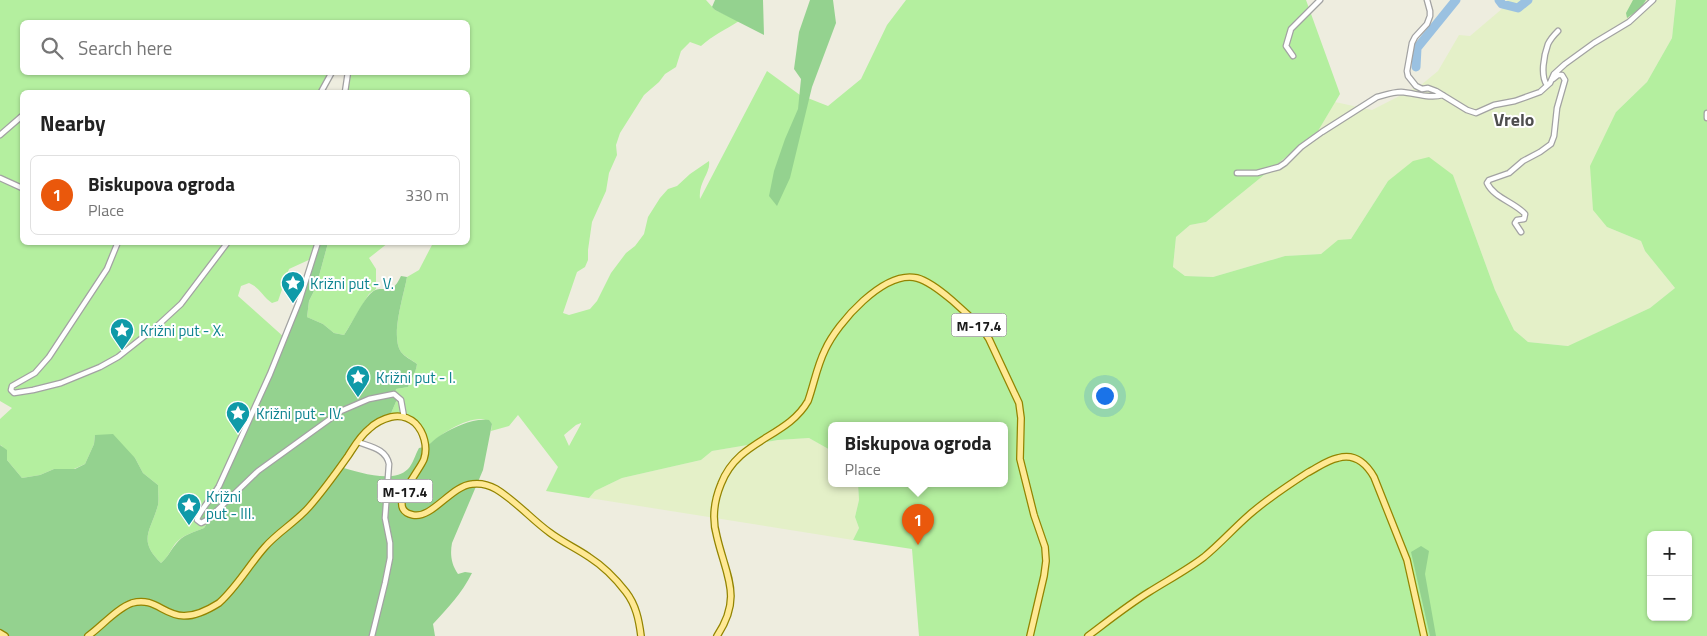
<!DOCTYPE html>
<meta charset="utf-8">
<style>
:root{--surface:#fff;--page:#f2f2f2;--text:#222;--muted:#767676;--line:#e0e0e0;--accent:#ea580c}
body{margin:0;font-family:"Titillium Web",sans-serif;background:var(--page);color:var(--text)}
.controls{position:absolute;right:15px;bottom:15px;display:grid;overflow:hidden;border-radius:8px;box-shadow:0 1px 4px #0004}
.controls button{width:45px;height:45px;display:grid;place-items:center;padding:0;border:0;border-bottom:1px solid var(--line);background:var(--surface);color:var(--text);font:25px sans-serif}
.you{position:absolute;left:1104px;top:395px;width:18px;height:18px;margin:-12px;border:4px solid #fff;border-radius:50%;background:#1a73e8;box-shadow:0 0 0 8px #1a73e833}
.badge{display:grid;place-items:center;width:32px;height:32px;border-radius:50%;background:var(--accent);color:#fff;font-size:16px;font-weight:700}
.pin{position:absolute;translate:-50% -41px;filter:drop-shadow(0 1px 2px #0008)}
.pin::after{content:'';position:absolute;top:26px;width:18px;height:15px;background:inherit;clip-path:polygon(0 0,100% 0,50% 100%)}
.popup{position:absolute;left:828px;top:422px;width:180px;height:65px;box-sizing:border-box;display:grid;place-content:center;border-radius:8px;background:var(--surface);filter:drop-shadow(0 1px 4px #0005);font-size:16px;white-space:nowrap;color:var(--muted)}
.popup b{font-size:19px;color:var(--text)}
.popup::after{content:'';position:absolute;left:50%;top:100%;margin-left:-10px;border:10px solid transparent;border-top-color:var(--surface)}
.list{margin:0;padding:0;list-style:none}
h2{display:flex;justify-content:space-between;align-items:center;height:65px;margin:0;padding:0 20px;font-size:21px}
h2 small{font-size:16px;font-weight:400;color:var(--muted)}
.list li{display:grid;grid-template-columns:32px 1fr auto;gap:15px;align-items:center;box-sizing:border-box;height:80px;margin:0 10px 10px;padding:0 10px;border:1px solid var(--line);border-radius:8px}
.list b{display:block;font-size:19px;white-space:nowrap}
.list p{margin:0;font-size:16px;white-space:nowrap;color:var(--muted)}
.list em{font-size:16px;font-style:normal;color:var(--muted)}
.icon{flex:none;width:28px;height:28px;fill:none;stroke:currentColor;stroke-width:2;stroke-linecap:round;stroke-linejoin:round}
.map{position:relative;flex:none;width:1707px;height:636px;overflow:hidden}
.search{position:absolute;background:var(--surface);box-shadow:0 1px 4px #0004;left:20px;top:20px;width:450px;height:55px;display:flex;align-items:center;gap:12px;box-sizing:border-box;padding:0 18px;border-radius:8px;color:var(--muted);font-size:19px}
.panel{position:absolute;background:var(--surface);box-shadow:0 1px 4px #0004;left:20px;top:90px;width:450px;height:155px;border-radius:8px}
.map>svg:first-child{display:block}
.farmland{fill:#e4f0c8}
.grass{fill:#b4ef9f;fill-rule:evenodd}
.forest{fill:#94d28f}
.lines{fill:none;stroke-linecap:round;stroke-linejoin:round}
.river{stroke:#9ac1e1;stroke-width:9}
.minor-casing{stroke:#a2a2a2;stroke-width:7}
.major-casing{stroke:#938400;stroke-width:8}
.minor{stroke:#fff;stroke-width:4.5}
.major{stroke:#ffe994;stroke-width:5.5}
.labels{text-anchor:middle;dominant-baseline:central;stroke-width:4;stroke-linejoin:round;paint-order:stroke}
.shield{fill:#fff;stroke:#5f5f5f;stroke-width:1}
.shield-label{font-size:14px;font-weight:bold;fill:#1b1b1b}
.culture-label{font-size:15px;fill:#0d838f;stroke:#fff;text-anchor:start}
.quarter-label{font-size:18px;font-weight:bold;fill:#4e4e4e;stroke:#fff}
</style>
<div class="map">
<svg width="1707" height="636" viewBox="0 0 1707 636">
<rect width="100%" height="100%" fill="#eeeddf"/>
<!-- farmland -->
<path class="farmland" d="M1507,0H1676L1672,38L1647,82L1616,112L1607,227L1641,241L1645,251L1675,288L1650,308L1569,346L1528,342L1514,330L1495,290L1453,175L1388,181L1351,239L1338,241L1321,254L1285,256L1213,277L1185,276L1173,267L1176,237L1190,225L1206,222L1318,131L1335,102L1372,110L1421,85L1438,71L1459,35L1470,36L1503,8Z
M809,438L832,451V484H858L859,500L855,517L859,528L853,540L589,498L595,491L622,478L701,460L712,451L778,440Z"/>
<!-- grass -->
<path class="grass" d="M0,0H706L715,10L739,21C725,30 713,35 701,46L690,42L681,51L676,67L665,74L659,82L644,95L620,133L616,145L617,155L609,173L606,191L592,222L588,250V260L585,267L577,272L563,313L569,315L590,309L597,301L611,273L626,253L635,246L644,234L648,217L660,198L668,189L677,186L690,174L709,161C711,173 698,182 700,199L767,71L800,95L828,106L861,79L887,25L906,0H1306L1340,94L1318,131L1206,222L1190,225L1176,237L1173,267L1185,276L1213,277L1285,256L1321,254L1338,240L1351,239L1388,181L1413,161L1429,157L1453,175L1495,290L1514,330L1528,342L1568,346L1650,308L1675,288L1645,251L1641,241L1607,227L1593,210L1590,166L1616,112L1647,82L1672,38L1676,0H1707V636H919L912,549L853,540L859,528L855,517L859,500L858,484H1004V426H832V451L809,438L778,440L712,451L701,460L622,478L595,491L589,498L546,491L558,467L518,415L509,426L491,431L492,424C488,422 485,419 481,419C463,419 439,435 427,447L411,420L389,418L398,397L394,395L396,389L408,387C410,379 416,373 417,364C412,360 404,356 401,352C390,336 404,295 407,277L419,270L433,243L468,242V92H345L348,73L468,72V22H22V72L332,73L321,92H22V242L318,243L313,258L289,269L278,301L272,303C263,297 259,287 249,283L241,286L238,296L285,338L242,437L210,498L198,511L206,522V525L204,528C194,532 182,535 175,544C170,551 168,557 161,563C137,540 151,531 158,505C159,499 158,492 158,485L143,473L135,458L95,435L94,444L85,464L74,469H54L40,475L22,478L7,460L2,446L0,445V419L12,408L0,401ZM581,423V424L569,446L564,435L576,425ZM1651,535H1688V617H1651Z
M328,243H388L369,258L376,269V289L369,294L344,335L334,333L323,324L307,317L309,301L316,287Z"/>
<!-- forest -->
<path class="forest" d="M715,0H763L764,35L715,10L712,7Z
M810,0H833L836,23L812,87L790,178L777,206L769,196L774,171L785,139L798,109L801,79L794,69L799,32Z
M1633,0H1646L1641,8L1627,18L1626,13Z
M318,243H328L316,287L309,301L307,317L323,324L334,333L344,335C351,325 362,302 370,294C382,281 390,300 401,276L407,277C404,295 390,336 401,352C405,357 412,360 417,364C416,373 411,379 408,387L396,389L395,395L398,397L389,418L370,427L340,467C358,472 393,484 408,469C413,464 415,455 419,448C430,447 432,440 441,435C456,426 473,418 489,420L492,424L483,470L452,543C450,554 451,564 458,574L465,572L472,573C462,593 448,608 433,624L435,636H0V445L7,450V460L22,478L40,475L54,469H75L85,464L94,444L95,435L113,434L135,458L143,473L158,485C158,492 159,499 158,505C151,531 137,540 161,563C168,557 170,551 176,544C182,535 194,532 204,528L206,525V522L197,523L195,520V516L210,498L242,437L285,338Z
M1421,546L1429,551L1425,574L1436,636H1430L1411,552Z"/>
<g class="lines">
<!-- river -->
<path class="river" d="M1499,0L1502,4L1518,8L1528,0
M1416,67L1417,48L1456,0"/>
<!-- minor casing -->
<g class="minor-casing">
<path id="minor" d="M1427,0L1430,11V16L1427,24L1415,37L1412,43L1407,71L1408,76L1416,86L1422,89L1428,88L1436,91L1467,110L1476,113L1494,105L1515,101L1540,92L1550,83L1554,74L1565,64L1594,43L1629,22L1653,0
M1293,56L1286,46L1291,29L1320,0
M1547,85C1540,76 1544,55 1548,44C1550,40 1554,35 1558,31
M321,92L332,72
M345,92L348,72
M1707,113V118
M0,135L22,116
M1237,173H1257L1279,167L1285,163L1301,147L1322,132L1377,97C1385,95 1393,92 1401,92C1415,93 1429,99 1443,95
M0,178L22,188
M1521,232L1515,223L1517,220L1524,219L1525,214C1514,202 1494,198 1487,183L1489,180L1509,173L1523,161L1540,152L1551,144L1554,136L1557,108L1565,80L1562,75H1558L1553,79
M118,242L107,269L49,357L35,373L12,386L11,390L14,393L33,390L61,383L100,367L118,357L156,327L181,304L228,242
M318,242L299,302L270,374L219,486C214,495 198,513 197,520L201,523L207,520L258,471L341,411L369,399L394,394L401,400L404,417
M358,442C371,447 386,449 389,464L385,518L390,543V558L385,583L372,636"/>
</g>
<!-- major casing -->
<g class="major-casing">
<path id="major" d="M0,633L5,636
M88,636C101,627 117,608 132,603C165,594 167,636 219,603C237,587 249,565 265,547C278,532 296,522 309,507C323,491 336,473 348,456C354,447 360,436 369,429C375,423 383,419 391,417C400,415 408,417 415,423C424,432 428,447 424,459C420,471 384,509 413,515C432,519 451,486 472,484C480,483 489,485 496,489C516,501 531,519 549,532C562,542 576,548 589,557C603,566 616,579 626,592C636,605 639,620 641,636
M717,636C743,597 726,576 717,537C712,520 714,501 721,484C738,439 787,438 808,401C814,384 817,366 825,350C837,323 884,270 917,278C936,283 969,315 983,330L989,339L1019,403L1021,418L1020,459L1034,515L1045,547L1046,561L1044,576L1030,636
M1088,636C1108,621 1128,605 1149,592C1168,580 1187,570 1204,557C1220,544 1233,529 1249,515C1267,499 1287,486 1307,473C1317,468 1327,460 1338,458C1355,453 1366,463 1374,477L1407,560L1424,636"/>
</g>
<!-- minor -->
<use href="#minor" class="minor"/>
<!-- major -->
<use href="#major" class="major"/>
</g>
<!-- icons -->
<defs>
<g id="sight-pin" transform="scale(1.25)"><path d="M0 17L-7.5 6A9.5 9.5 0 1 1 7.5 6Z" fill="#0f9aa8" stroke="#fff"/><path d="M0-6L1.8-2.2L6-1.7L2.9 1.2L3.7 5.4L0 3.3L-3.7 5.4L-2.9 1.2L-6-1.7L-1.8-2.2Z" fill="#fff"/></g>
</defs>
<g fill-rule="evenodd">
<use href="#sight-pin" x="293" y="283"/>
<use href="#sight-pin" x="122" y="330"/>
<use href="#sight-pin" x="358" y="377"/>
<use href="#sight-pin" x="238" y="413"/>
<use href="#sight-pin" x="189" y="505"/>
</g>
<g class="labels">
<!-- shield labels -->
<g class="shield">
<rect x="951.5" y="313.5" width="55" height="23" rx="4"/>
<rect x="377.5" y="479.5" width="55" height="23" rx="4"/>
</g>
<g class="shield-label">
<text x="979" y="325">M-17.4</text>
<text x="405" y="491">M-17.4</text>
</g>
<!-- culture labels -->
<g class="culture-label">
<text x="310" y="283">Križni put - V.</text>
<text x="140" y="330">Križni put - X.</text>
<text x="376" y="377">Križni put - I.</text>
<text x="256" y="413">Križni put - IV.</text>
<text x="206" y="496">Križni<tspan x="206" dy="17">put - III.</tspan></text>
</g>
<!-- quarter labels -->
<g class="quarter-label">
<text x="1514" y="119">Vrelo</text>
</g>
</g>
</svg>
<div class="controls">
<button>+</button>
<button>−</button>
</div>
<div class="you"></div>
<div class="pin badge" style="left:918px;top:545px">1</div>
<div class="popup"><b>Biskupova ogroda</b>Place</div>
<div class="search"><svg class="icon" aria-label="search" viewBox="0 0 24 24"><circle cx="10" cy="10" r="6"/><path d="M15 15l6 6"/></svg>Search here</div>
<section class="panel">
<h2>Nearby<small></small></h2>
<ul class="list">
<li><span class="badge">1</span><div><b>Biskupova ogroda</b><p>Place</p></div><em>330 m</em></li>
</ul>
</section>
</div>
